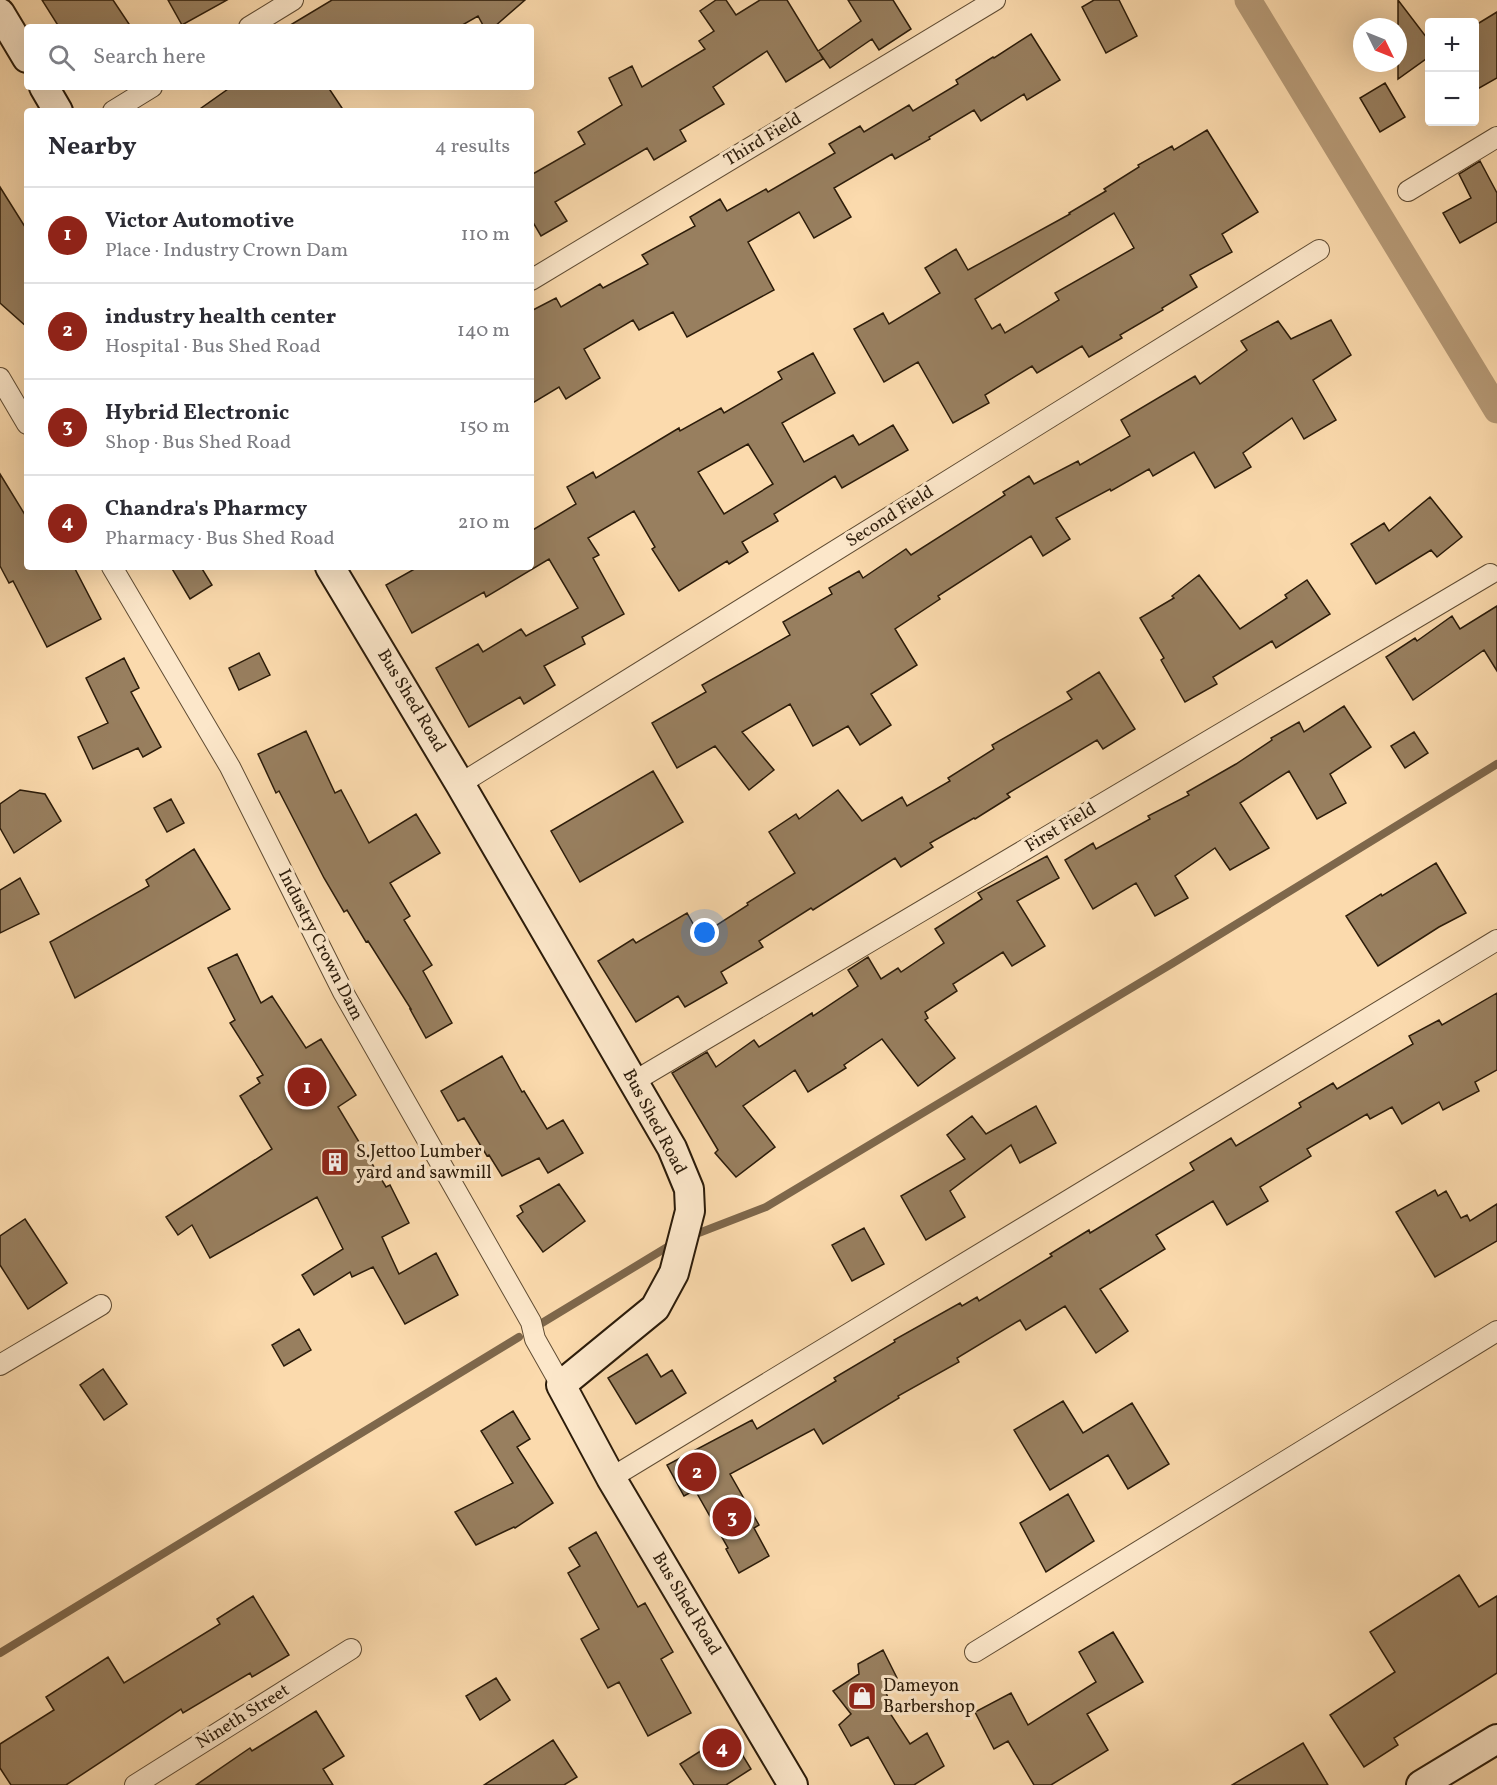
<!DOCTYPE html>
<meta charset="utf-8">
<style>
:root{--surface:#fff;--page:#f2f2f3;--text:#2b2b33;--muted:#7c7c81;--line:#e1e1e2;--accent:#8f2418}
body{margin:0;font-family:Vollkorn,serif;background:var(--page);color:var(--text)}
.controls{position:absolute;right:18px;top:18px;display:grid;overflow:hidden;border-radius:6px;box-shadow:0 6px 24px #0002}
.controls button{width:54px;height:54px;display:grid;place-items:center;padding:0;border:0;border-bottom:2px solid var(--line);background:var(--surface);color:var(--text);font:30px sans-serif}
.compass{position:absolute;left:1353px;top:18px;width:54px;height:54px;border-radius:50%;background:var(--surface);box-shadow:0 6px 24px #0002;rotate:133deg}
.you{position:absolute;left:705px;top:933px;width:21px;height:21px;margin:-15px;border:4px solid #fff;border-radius:50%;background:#1a73e8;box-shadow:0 0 0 9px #1a73e833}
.badge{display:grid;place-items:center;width:39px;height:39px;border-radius:50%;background:var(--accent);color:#fff;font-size:20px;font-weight:700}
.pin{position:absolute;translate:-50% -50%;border:3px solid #fff;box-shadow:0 2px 6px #0006}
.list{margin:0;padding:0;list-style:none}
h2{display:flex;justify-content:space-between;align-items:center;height:78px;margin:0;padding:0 24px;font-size:26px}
h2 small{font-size:20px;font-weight:400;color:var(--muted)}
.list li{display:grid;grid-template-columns:39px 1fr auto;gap:18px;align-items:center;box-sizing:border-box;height:96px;padding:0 24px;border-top:2px solid var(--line)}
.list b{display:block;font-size:22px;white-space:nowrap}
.list p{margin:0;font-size:20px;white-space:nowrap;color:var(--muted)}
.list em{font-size:20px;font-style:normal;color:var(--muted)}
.icon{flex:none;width:33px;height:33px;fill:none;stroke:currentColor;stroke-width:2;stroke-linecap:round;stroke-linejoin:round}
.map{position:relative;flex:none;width:1497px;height:1785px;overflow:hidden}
.search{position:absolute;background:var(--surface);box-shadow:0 6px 24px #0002;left:24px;top:24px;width:510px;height:66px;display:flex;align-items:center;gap:15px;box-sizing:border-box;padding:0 21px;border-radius:6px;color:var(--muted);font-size:22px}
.panel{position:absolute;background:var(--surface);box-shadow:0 6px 24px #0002;left:24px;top:108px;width:510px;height:462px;border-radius:6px}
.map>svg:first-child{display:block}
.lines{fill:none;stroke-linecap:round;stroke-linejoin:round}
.stream{stroke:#7e674b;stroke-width:8}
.canal{stroke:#b59976;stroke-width:27}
.building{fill:#987f5f;stroke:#2c1c0a;stroke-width:1.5;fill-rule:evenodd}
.street-casing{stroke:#604c33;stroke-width:22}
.secondary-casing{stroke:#2c1c0a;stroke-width:32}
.street{stroke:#fce7ca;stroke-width:20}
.secondary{stroke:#fce7ca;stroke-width:28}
.labels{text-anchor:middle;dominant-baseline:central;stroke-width:6;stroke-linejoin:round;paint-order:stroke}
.street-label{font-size:18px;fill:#2c1c0a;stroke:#fce7ca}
.poi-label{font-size:18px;fill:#2c1c0a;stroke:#fce7ca;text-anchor:start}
</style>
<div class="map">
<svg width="1497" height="1785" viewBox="0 0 1497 1785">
<rect width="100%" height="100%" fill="#fbdaad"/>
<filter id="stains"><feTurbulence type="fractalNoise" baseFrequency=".00333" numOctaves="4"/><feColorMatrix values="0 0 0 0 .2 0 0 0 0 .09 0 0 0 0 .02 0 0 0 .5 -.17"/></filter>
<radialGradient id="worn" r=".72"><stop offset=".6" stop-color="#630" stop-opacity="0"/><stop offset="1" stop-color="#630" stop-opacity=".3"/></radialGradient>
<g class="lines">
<!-- stream -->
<path class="stream" d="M691,1236L766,1207L1173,963L1497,764
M537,1326L674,1243
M0,1653L519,1337"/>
<!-- canal -->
<path class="canal" d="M1248,0L1497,410"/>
</g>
<!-- building -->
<path class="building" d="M42,0H113L131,27H59Z
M168,0H227L182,25Z
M332,0H525L494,27H484L478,16L459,27H287Z
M716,0H726L736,15L760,0H787L818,51L861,21L848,0H893L911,29L879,50L872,39L830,68L819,52L823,59L786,82L767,51L713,87L724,104L680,130L686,141L654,160L647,148L555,202L567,221L541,236L531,219V175L585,144L578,132L622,105L609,78L632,66L642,87L705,49L699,41L714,31L700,11Z
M1094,0H1119L1137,36L1106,53L1082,7Z
M1398,0L1430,42V56L1398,79Z
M1497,12V78L1474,91V26Z
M1031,34L1060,80L1027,100L1024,94L981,121L974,110L929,137L930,139L895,159L892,154L834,188L851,217L814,238L799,212L748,242L774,290L687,337L673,312L639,330L633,320L584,349L600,378L566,399L559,387L531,404V311L556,298L561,307L600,284L603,288L648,264L642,255L695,226L690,217L720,199L727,211L766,189L768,192L835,153L829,144L860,126L864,132L909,105L913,111L958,84L956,80L993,57L994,58Z
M1385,83L1405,117L1380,132L1360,98Z
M231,87H328L344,111H197Z
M1207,130L1258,212L1222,234L1232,252L1190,275L1197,287L1162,308L1163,310L1120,335L1122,338L1089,357L1082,346L1037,373L1032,366L985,395L989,403L953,423L918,362L884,382L854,329L883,313L889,324L940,293L925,268L956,249L968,270L1070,214L1069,213L1106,191L1104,189L1139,167L1138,165L1172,146L1174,150ZM1114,213L1134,248L1055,293L1059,300L1005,333L1000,324L992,329L975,299Z
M1480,161L1497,193V222L1460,243L1443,213L1471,198L1459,174Z
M0,187L27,230V327L0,303Z
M1331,320L1351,355L1313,380L1336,420L1304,439L1292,418L1243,453L1251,467L1215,488L1194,452L1153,476L1149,469L1111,491L1110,489L1056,518L1070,539L1043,556L1031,536L938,596L940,599L895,629L917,665L871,694L891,725L860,745L848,726L813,746L790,704L742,732L774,770L749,790L715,746L677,768L652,723L706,692L702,685L790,635L783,622L832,594L829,588L859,571L863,578L906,549L911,555L1005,495L1003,492L1029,476L1034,484L1078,461L1080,465L1130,436L1121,420L1195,376L1200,384L1247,350L1241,341L1278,321L1291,339Z
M813,353L835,393L782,423L804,462L853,435L859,445L893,425L908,450L842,488L835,476L774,514L778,521L742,542L748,552L729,564L727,561L679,591L652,549L655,547L634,511L588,538L599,555L593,558L624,614L582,637L585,644L544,666L555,685L524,704L520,697L469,727L436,668L478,644L483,652L521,629L526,636L578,608L549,559L486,597L484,592L412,633L386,585L418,567H531V531L576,504L567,487L593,472L596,478L679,428L680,431L721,408L724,413L782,379L778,372ZM748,444L773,484L724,514L698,472Z
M0,474L27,518V567H74L101,619L47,647L13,581L9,583L0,566Z
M1430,497L1462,537L1437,557L1431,550L1376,584L1351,544L1384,523L1389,531Z
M171,567H201L212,585L190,599Z
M1199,575L1240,629L1287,598L1285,595L1307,580L1330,614L1276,648L1272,641L1213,677L1217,684L1185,702L1161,660L1164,658L1140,618L1174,598L1172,596Z
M1497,606V671L1484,650L1413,700L1386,657L1415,638L1417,641L1452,616L1460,629Z
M259,653L270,675L239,690L229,668Z
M124,658L139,688L131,692L161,747L143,757L138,748L93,769L78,737L108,723L86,678Z
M1099,672L1135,729L1103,749L1097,740L1007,794L1010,797L975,819L974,818L930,843L933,847L901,867L895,858L813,910L811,908L759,941L763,947L721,972L727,983L685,1007L678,996L636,1022L598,961L633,939L636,943L687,913L700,936L748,905L747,903L795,873L769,832L796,814L799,819L838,790L862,821L902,797L907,806L950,781L948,778L994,749L992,745L1072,699L1067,692Z
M1344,706L1371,747L1330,774L1346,803L1317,819L1289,771L1240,803L1269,848L1230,870L1215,848L1175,876L1188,898L1155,916L1136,883L1093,909L1065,860L1093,843L1096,849L1150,819L1148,816L1189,795L1187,792L1236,764L1272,740L1271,738L1299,722L1304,732Z
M306,731L335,793L341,790L369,843L416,814L440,853L390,883L410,916L404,920L432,965L423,971L452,1023L426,1038L410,1009H411L368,941L366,942L347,910L344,912L324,878L279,791L276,793L258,754Z
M1414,732L1428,753L1405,768L1391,746Z
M653,771L683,822L580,882L551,831Z
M20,790L45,794L61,821L14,853L0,828V804Z
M171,799L184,823L167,832L154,808Z
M194,849L230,909L75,998L50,942L149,886L146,880Z
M1047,856L1059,878L1017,901L1045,946L1012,966L1003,952L953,984L957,991L925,1012L928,1018L925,1020L955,1058L918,1086L882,1039L844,1065L846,1068L808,1092L795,1070L743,1106L775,1147L736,1177L715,1153L718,1150L672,1073L707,1052L716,1067L754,1040L759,1047L812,1013L813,1016L858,986L848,970L868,957L881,979L898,968L901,972L944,943L935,929L982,899L978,893Z
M1436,863L1466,913L1439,927L1378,966L1346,916L1381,894L1382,896Z
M20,878L39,914L0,933V890Z
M237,954L261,1003L272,996L306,1048L321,1039L356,1095L338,1107L386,1187L390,1185L409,1223L382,1237L399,1274L436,1253L458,1295L405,1324L373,1267L352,1277L350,1272L314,1295L302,1275L343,1249L317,1197L210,1258L192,1225L178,1235L166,1217L272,1149L240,1096L260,1083L257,1078L263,1075L230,1023L235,1020L208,968Z
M1497,993V1070L1475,1082L1479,1091L1443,1110L1439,1102L1402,1124L1392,1107L1370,1119L1367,1114L1307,1149L1311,1156L1260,1187L1268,1201L1227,1225L1213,1201L1156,1235L1165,1249L1100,1289L1128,1331L1096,1353L1065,1306L1026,1330L1020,1320L957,1358L959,1362L898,1396L899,1398L823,1444L814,1429L730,1474L759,1525L754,1528L769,1556L739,1573L726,1549L728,1548L695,1490L684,1496L667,1465L752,1420L757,1429L836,1381L834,1378L895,1342L894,1340L960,1303L962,1306L977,1297L979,1301L1052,1256L1050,1254L1089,1230L1090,1233L1194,1170L1190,1163L1231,1138L1236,1146L1301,1107L1299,1103L1333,1083L1337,1089L1413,1044L1409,1036L1439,1020L1442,1025Z
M502,1056L522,1092L524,1091L547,1129L563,1120L583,1153L548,1173L539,1158L502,1176L489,1155L487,1156L464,1118L458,1121L441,1091Z
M1036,1106L1056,1143L1020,1163L1011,1145L950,1191L965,1217L926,1240L901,1196L965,1159L947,1135L972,1116L986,1134Z
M559,1184L585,1221L543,1252L517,1216L523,1212L520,1206Z
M1435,1190L1438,1196L1446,1191L1461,1218L1467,1215L1470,1221L1497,1204V1241L1435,1277L1396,1212Z
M25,1219L67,1283L28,1309L0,1265V1236Z
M864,1228L884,1264L852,1281L832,1245Z
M299,1329L311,1350L284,1366L272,1345Z
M647,1354L661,1377L672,1370L686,1393L636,1424L608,1378Z
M103,1369L127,1404L104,1420L80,1385Z
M1063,1401L1083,1433L1132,1403L1169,1464L1128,1489L1108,1455L1050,1490L1014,1430Z
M513,1411L530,1439L517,1447L553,1503L515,1528L514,1527L476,1545L455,1512L513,1483L481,1431Z
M1068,1494L1094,1541L1046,1572L1020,1523Z
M596,1532L638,1607L645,1603L673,1652L661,1659L691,1713L648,1736L619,1682L608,1688L581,1639L599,1629L568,1573L580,1566L569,1548Z
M1459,1575L1479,1607L1497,1596V1673L1394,1738L1398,1745L1364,1767L1330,1715L1395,1672L1370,1632Z
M253,1596L289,1655L252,1677L250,1673L183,1713L181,1709L66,1785H11L0,1768V1744L54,1710L46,1697L108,1657L124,1683L220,1624L217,1619Z
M1113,1632L1143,1682L1087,1714L1108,1750L1051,1785H1034L1008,1741L994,1749L975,1712L1011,1693L1028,1725L1096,1682L1079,1652Z
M883,1650L897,1678L883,1686L890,1702L884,1704L910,1744L927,1733L944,1766L914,1785H895L868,1737L851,1746L839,1725L851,1714L833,1691L859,1674L858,1664Z
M496,1678L510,1700L480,1720L466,1696Z
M316,1711L344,1756L323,1769L333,1785H196L250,1748L252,1751Z
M729,1733L751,1769L726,1785H694L680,1764Z
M553,1740L577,1777L564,1785H484Z
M1303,1743L1328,1785H1232Z"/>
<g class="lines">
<!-- street casing -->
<g class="street-casing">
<path id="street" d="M249,27L293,0
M113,111L152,87
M1408,191L1497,137
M531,280L995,0
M0,378L27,424
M112,567L230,767L343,992L531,1322L535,1339L561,1385
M460,784L1319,250
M633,1082L1490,574
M0,1365L101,1305
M611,1478L1497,940
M975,1652L1497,1331
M135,1785L351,1649"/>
</g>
<!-- secondary casing -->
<g class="secondary-casing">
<path id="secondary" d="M0,13L27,58
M44,87L58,111
M330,567L460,784L672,1148L689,1189L690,1211L674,1273L655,1308L561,1385L611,1478L793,1785
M1421,1785L1497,1739"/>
</g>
<!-- street -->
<use href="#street" class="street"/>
<!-- secondary -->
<use href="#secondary" class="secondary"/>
</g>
<!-- icons -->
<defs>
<g id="building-square" transform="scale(1.5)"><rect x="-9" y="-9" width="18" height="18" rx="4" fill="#8f2418" stroke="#fce7ca"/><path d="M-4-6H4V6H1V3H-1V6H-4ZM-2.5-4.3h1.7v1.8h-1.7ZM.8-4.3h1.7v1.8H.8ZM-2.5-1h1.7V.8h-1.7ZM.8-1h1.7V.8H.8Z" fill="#fff"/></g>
<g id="shop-square" transform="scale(1.5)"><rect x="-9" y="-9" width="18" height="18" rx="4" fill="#8f2418" stroke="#fce7ca"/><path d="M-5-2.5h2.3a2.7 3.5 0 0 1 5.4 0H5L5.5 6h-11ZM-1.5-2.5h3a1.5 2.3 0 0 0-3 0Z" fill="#fff"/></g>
</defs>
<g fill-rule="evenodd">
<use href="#building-square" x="335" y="1162"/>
<use href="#shop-square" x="862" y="1696"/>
</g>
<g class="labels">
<!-- street labels -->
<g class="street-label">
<text transform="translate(763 140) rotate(-31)">Third Field</text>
<text transform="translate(890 517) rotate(-32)">Second Field</text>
<text transform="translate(411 701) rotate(59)">Bus Shed Road</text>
<text transform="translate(1061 828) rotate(-31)">First Field</text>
<text transform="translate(320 945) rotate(63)">Industry Crown Dam</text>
<text transform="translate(654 1122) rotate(62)">Bus Shed Road</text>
<text transform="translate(686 1604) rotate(59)">Bus Shed Road</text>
<text transform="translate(243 1717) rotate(-32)">Nineth Street</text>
</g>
<!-- poi labels -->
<g class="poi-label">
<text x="356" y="1152">S.Jettoo Lumber<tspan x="356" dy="21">yard and sawmill</tspan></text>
<text x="883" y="1686">Dameyon<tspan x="883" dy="21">Barbershop</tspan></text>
</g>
</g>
<rect width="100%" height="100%" filter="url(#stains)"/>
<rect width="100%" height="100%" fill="url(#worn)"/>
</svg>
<div class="controls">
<button>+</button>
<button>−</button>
</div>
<svg class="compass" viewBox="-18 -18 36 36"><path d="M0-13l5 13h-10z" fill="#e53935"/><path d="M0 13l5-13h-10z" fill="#7c7c81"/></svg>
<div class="you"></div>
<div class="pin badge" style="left:307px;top:1087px">1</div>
<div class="pin badge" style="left:697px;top:1472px">2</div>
<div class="pin badge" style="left:732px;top:1517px">3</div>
<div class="pin badge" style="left:722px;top:1748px">4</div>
<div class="search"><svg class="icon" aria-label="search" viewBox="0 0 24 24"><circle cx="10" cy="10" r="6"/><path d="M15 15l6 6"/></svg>Search here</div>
<section class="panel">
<h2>Nearby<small>4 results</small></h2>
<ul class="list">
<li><span class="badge">1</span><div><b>Victor Automotive</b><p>Place · Industry Crown Dam</p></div><em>110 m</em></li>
<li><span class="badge">2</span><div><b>industry health center</b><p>Hospital · Bus Shed Road</p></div><em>140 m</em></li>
<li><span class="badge">3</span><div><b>Hybrid Electronic</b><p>Shop · Bus Shed Road</p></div><em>150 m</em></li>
<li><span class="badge">4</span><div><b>Chandra's Pharmcy</b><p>Pharmacy · Bus Shed Road</p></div><em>210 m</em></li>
</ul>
</section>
</div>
